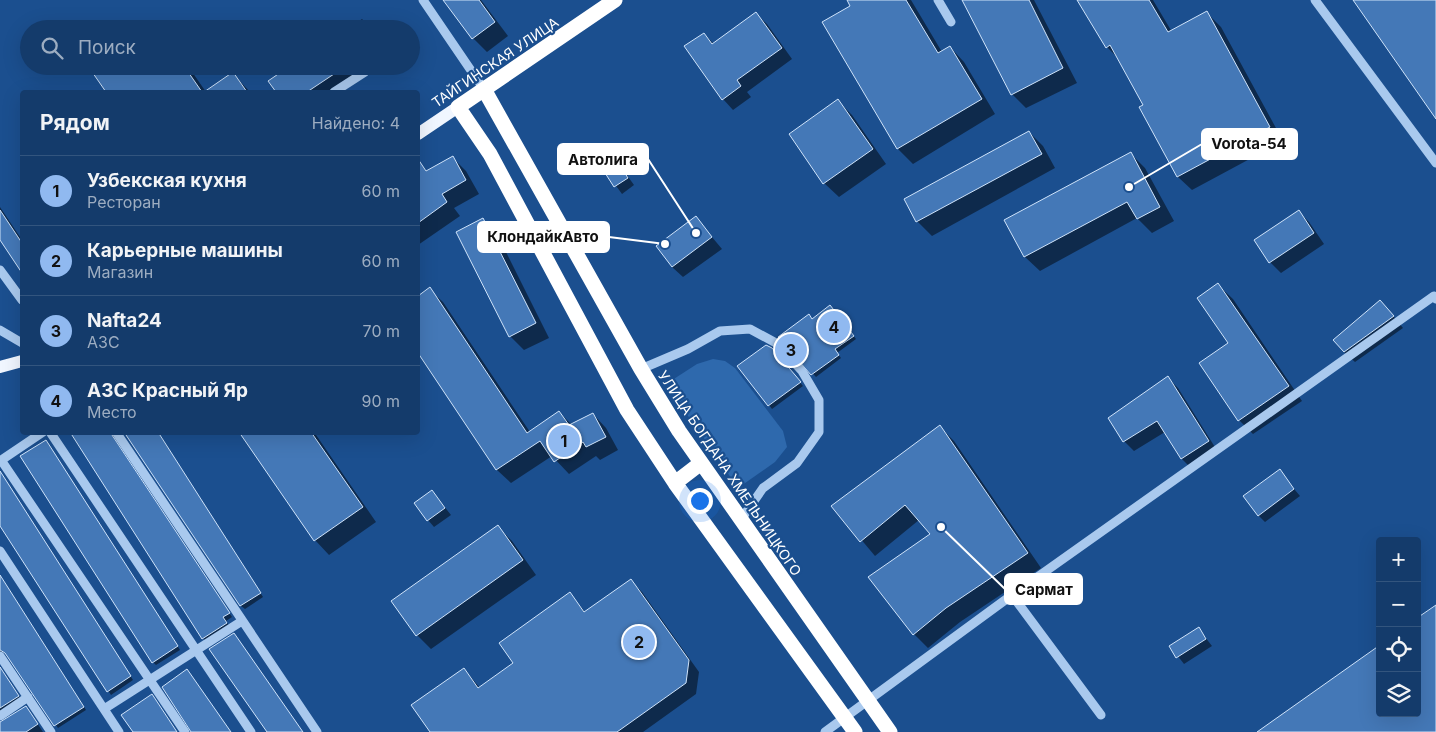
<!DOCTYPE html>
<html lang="ru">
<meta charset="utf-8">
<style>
:root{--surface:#143b6b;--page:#214673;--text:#f1f3f6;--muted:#9dadc1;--line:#33557e;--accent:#90b9f0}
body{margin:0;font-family:Inter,sans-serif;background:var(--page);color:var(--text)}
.controls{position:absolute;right:15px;bottom:15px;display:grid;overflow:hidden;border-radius:5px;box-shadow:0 5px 20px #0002}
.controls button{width:45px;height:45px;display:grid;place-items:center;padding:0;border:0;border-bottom:1px solid var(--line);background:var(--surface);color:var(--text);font:25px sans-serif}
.you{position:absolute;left:699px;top:500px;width:18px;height:18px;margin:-12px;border:4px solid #fff;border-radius:50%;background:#1a73e8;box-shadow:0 0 0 8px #1a73e833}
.badge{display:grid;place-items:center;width:32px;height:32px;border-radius:50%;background:var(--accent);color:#111;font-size:16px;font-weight:700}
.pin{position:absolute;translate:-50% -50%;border:2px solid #fff;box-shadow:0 1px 5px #0006}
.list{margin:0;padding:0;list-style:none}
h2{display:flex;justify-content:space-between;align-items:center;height:65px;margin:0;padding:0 20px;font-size:21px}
h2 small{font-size:16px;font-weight:400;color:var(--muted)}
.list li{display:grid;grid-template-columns:32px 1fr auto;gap:15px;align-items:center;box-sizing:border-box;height:70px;padding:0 20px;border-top:1px solid var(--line)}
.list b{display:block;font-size:19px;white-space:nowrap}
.list p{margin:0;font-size:16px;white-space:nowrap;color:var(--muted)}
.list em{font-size:16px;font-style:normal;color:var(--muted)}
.icon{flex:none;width:28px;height:28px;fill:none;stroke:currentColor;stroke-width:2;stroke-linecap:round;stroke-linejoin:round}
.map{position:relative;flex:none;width:1436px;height:732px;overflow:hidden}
.search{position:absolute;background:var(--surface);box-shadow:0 5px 20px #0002;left:20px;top:20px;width:400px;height:55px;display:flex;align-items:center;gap:12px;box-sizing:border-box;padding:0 18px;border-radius:28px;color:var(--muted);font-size:19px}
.panel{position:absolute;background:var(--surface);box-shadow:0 5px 20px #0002;left:20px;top:90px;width:400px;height:345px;border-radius:5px}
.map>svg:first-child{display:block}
.green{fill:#2e69ad}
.shadow{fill:#0007}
.building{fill:#4478b7;stroke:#cfe3fa}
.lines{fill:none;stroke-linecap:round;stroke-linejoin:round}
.minor{stroke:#a9c9ee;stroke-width:9}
.major{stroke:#f0f6ff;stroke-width:12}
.highway{stroke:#fff;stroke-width:15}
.labels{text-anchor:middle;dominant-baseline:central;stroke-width:4.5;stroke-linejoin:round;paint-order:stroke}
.street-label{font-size:14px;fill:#fff;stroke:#1b4f8f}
.leader{fill:none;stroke:#fff;stroke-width:2}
.callout-dot{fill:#fff;stroke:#1b4f8f;stroke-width:2}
.callout{fill:#fff;stroke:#fff;stroke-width:2}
.callout-label{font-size:15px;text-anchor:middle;font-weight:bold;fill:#111}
</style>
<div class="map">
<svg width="1436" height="732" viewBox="0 0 1436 732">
<rect width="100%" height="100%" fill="#1b4f8f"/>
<!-- green -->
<path class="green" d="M713,359L725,361L735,368L783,431L787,447L775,462L738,488L666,384L697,364Z"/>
<!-- shadow -->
<path class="shadow" d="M445,0H481L508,36L487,52L473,38Z
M848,0H911L942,52L950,47L964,62L995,114L913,164L899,150L824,23L852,6Z
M964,0H1034L1077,83L1026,108L1012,94Z
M1079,0H1153L1172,32L1207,13L1221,27L1283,141L1192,190L1178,177L1140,108L1144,105L1119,59L1107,47Z
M756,14L767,24L792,59L747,92L751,97L733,110L723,99L704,34L714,44Z
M362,19L372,29H347Z
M152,21L160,29H141Z
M89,66H188L206,92H107Z
M293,66H380L342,92H278L270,82Z
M233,74L250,92H206Z
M838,101L852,115L886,164L839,197L824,183L790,134Z
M1029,132L1043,146L1055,168L932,236L917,221L905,200Z
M1131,154L1145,168L1174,221L1152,233L1137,218L1040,271L1025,257L1006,221Z
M452,157L466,171L479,194L454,208L460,216L418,245V168L421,165L427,172Z
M614,157L634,185L622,194L601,165Z
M0,207L22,240V269L0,238Z
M1298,211L1309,222L1324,244L1281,273L1270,262Z
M696,218L722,249L683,277L672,267Z
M483,220L497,234L549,338L524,350L510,336Z
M1218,285L1233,299L1302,401L1253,434L1239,420L1230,344Z
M429,289L443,302L530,432L559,412L572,425L593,414L606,428L618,450L600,460L596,456L569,474L552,456L511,483L497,470L418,350V297Z
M833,310L856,339L837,353L841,358L816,377L779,337Z
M1390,312L1403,328L1355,362L1344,352Z
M775,353L803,386L772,409L739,366Z
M1168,378L1178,388L1218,452L1192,469L1182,459L1165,432L1134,451L1124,441L1110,418Z
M940,427L954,441L1041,568L960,622L928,648L914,634L931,534L919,520L875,556L833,506Z
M77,432H114V440L232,617L226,621L230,627L206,641L203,638Z
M125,432H158L263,597L245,609L241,606Z
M240,432H314L376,522L329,555L315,540Z
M46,441L180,650L156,665L153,662Z
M1279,471L1300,496L1265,522L1258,515Z
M8,484L133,680L111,695L0,524V485Z
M432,491L451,515L434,527L428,520Z
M498,527L512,541L536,575L431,649L417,635Z
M0,575L86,710L58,728L8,655L3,652L0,654Z
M631,581L642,592L699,672L696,694L643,732H431L464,669L480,688L515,663L570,594L586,613Z
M1198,628L1212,646L1184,664L1170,646Z
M0,667L21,699L0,714Z
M29,711L43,732H0V723Z"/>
<!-- building -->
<path class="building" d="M443,0H479L495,22L472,39Z
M847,0H906L938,53L950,46L982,99L897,149L822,22L850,6Z
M962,0H1029L1063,68L1011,95Z
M1077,0H1149L1168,32L1207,11L1270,127L1177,177L1139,107L1143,105L1110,45L1106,48Z
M1353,0H1436V119Z
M756,12L782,48L737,80L741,86L722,100L684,46L704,33L712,44Z
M88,66H184L202,92H106Z
M290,66H346L307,92H276L268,81Z
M233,72L247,92H204Z
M838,99L873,149L823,184L789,134Z
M1029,131L1042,154L916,222L904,199Z
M1131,152L1160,207L1137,219L1127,202L1024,257L1004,220Z
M453,156L466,180L442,194L447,202L418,223V159L426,171Z
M614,156L628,178L614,187L600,165Z
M0,210L22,243V273L0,240Z
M1299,210L1314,233L1269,263L1254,240Z
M696,216L712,237L672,267L656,246Z
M483,218L536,323L509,337L456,232Z
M1218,283L1289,386L1238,421L1199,363L1228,343L1197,298Z
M430,287L527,433L559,411L569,425L593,413L606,437L586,447L583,442L554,462L540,441L496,470L418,353V296Z
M1380,300L1394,316L1344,352L1333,340Z
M830,305L854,336L835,349L839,355L811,375L778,337L809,314L812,319Z
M766,345L772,348L801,382L768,406L737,366Z
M1168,376L1209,441L1181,459L1157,421L1123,442L1108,418Z
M940,425L1028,553L946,608L913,635L868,577L930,534L905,505L860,542L831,506Z
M70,432H110L230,613L223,617L227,623L202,639Z
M124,432H158L261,593L240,606Z
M239,432H311L363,507L314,541Z
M46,440L178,646L152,663L20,456Z
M1280,469L1294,489L1258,516L1243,496Z
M0,471L131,676L107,692L0,526Z
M432,490L445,508L427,521L414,503Z
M498,525L523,560L416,636L391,601Z
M0,575L84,707L54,726L5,653L0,650Z
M631,579L689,660L686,683L617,732H430L411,705L464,668L478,688L513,663L499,643L570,592L584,612Z
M1436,605V732H1257L1380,645V713H1417V618Z
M1199,627L1206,639L1176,658L1169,646Z
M234,633L303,732H267L209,649Z
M0,667L19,696L0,708Z
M187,669L231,732H191L162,687Z
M152,694L177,732H133L121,715Z
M26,706L38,724L26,732H0V722Z"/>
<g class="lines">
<!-- minor -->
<path class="minor" d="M423,0L485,91
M938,0L951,22
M1315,0L1436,163
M334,92L365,72
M0,270L22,300
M0,330L22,343
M641,369L688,349L720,331L750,329L776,343L802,371L819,400V432L797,463L763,488L740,521
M50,432L251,732
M116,432L317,732
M1,460L185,732
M0,461L43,432
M0,551L119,732
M1012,595L1101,715
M0,656L51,732
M104,709L242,621
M0,716L28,697
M825,732L1012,595L1434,296L1436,299"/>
<!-- major -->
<path class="major" d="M418,134L458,107
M0,367L22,361"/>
<!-- highway -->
<path class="highway" d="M615,0L458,107L490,154L627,410L675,483L855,732
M485,91L641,369L679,431L890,732
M675,483L701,463"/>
</g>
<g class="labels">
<!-- street labels -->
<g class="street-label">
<text transform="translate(495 62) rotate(-34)">ТАЙГИНСКАЯ УЛИЦА</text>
<text transform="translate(730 473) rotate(56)">УЛИЦА БОГДАНА ХМЕЛЬНИЦКОГО</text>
</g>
</g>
<!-- callouts -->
<path class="leader" d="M1129 187L1202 144M696 233L648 159M665 244L609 237M941 527L1005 589"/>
<g class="callout-dot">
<circle cx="1129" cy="187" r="5"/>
<circle cx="696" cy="233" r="5"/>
<circle cx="665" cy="244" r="5"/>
<circle cx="941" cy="527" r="5"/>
</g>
<g class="callout">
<rect x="1202" y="129" width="95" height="30" rx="5"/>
<rect x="558" y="144" width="90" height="30" rx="5"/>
<rect x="478" y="222" width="131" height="30" rx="5"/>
<rect x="1005" y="574" width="77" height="30" rx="5"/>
</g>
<g class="callout-label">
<text x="1249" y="149">Vorota-54</text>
<text x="603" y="165">Автолига</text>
<text x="543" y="242">КлондайкАвто</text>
<text x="1044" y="595">Сармат</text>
</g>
</svg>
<div class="controls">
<button>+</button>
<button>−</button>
<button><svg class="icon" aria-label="locate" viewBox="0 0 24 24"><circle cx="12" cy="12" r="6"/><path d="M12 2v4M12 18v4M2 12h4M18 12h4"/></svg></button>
<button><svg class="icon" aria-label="layers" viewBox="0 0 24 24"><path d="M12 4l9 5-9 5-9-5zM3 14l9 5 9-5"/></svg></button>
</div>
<div class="you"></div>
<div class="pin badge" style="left:564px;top:441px">1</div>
<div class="pin badge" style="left:639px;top:642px">2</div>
<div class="pin badge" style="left:791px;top:350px">3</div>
<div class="pin badge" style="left:834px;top:327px">4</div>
<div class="search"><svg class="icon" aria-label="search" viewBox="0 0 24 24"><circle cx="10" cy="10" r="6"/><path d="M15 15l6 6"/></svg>Поиск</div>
<section class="panel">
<h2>Рядом<small>Найдено: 4</small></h2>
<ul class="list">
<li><span class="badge">1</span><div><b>Узбекская кухня</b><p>Ресторан</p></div><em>60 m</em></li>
<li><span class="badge">2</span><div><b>Карьерные машины</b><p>Магазин</p></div><em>60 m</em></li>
<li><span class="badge">3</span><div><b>Nafta24</b><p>АЗС</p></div><em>70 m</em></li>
<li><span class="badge">4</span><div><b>АЗС Красный Яр</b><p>Место</p></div><em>90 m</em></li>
</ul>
</section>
</div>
